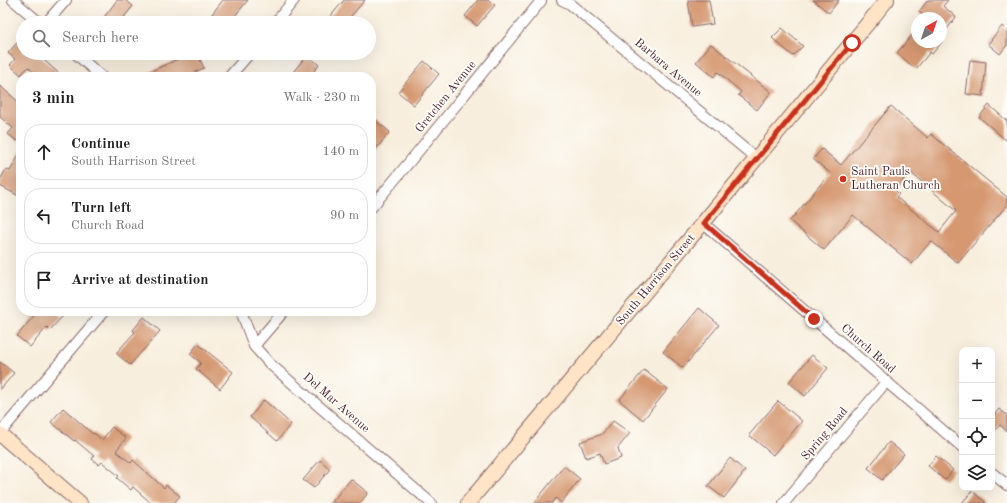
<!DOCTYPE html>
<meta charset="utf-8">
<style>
:root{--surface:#fff;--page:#f2f2f2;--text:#222;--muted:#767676;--line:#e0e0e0}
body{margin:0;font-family:"Old Standard TT",serif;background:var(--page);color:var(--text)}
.controls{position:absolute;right:12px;bottom:12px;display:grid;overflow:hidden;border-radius:8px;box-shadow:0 4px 16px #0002}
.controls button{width:36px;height:36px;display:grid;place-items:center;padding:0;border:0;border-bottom:1px solid var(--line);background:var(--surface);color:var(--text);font:20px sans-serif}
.compass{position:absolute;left:911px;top:12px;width:36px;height:36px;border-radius:50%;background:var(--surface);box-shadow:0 4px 16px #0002;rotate:40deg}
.stop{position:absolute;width:12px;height:12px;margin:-9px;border:3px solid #c8321e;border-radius:50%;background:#fff}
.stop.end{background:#c8321e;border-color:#fff;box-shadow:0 1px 4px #0008}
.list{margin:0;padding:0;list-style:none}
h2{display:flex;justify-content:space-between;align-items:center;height:52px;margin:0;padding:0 16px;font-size:17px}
h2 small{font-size:13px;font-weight:400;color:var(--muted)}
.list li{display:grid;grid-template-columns:26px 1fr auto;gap:12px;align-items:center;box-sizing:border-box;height:56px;margin:0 8px 8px;padding:0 8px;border:1px solid var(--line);border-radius:16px}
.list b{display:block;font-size:15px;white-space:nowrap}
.list p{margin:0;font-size:13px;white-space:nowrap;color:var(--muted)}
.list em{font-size:13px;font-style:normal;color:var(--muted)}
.icon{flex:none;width:22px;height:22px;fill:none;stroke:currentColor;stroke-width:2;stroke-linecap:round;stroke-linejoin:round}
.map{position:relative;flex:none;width:1007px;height:503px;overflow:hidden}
.search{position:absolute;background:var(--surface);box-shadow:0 4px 16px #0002;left:16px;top:16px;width:360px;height:44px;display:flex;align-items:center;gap:10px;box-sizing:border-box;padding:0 14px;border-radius:22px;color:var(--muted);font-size:15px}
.panel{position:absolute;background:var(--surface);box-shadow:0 4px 16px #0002;left:16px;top:72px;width:360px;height:244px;border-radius:16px}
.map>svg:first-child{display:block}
.building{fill:#d59871;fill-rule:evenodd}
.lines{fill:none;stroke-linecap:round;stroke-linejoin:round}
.minor-casing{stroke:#876769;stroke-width:12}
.secondary-casing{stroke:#876769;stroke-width:16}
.minor{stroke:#fff;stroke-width:10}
.secondary{stroke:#ffe4c6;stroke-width:14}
.route{stroke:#c8321e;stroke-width:5}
.poi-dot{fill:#c8321e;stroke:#fdfcf7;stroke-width:1.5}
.labels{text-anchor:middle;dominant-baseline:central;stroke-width:3.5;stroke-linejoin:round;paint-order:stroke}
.street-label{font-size:12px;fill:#4a1f2b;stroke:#fdfcf7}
.poi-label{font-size:12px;fill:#4a1f2b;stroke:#fdfcf7;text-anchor:start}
</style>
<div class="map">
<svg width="1007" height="503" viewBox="0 0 1007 503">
<rect width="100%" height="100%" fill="#fdfcf7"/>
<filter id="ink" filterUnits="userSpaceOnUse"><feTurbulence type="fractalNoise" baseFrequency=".025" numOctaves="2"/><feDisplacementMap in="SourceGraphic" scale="8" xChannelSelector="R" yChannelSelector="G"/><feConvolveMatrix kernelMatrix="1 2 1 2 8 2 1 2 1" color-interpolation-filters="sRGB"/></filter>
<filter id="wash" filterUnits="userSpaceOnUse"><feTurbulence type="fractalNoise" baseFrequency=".012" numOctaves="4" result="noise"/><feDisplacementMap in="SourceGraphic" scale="16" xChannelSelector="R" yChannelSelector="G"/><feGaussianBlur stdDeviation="0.9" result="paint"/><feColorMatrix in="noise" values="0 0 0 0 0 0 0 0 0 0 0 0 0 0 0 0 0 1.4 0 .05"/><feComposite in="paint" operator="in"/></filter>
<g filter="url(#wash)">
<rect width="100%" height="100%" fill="#f8eedd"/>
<g id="blocks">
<!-- building -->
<path class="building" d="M117,0H125L133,6L124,17L131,23H100Z
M223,0H248L229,23H205Z
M344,0H365L345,23H325Z
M478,0H488L495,5L477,26L465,16Z
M688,0H709L713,24L692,27Z
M813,0H839L829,13Z
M928,0H948L943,6L956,17L941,37V18H927L919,12Z
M1002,26L1007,31V45L1000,54L988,44Z
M782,28L803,46L793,56L772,38Z
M917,29V42H942L932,54L930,52L916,69L897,53Z
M23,36V53H36L63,77H39L28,67L21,75L10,65L15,59L8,53Z
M711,44L771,92L757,110L738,95L741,92L718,72L714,77L696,62Z
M178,53H197L204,68L184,77H138L180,58Z
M307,55L319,65L309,77H289Z
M970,60L986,62L983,96L966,94Z
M424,61L439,74L414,105L398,92Z
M0,86L21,104V136L17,141L8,134L13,128L0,117Z
M989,105L1007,121V141L979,117Z
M891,106L928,138L931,134L1007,197V205L958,263L931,241L912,264L853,215L824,250L790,221L830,173L813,159L822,149L841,165ZM910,172L956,211L939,232L896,197L899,194L895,190Z
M371,117L390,132L371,155Z
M21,151V197L0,186V180L6,169L10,171Z
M699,308L719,325L683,368L663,352Z
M38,311H55L62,317L50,330L47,327L30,347L17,336Z
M144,317L160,331L130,365L116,353L135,332L133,330Z
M198,344L233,372L220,389L196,369L201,363L190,354Z
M812,355L828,368L805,396L789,382Z
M0,362L14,373L0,390Z
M644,370L668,389L643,420L619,400Z
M264,400L291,424L277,441L250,417Z
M778,401L802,421L773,455L749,435Z
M63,408L93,434L94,433L102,440L112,427L126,438L116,451L131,463L133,460L164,488L166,485L180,496L174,503H151L133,487L131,490L117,478L119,476L102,462L99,465L92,459L94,456L75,440L74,441L51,422Z
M999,409L1007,415V431L1000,425L992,434V418Z
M613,421L630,433L618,448L621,458L604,464L600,453L586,458L580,442L602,434Z
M889,442L904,454L882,480L868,468Z
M936,456L953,470L945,480L928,466Z
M730,458L745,471L724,498L708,486Z
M320,460L330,469L314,488L303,480Z
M564,466L580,479L561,503L556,498L552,503H534Z
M351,479L368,493L360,503H331Z
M972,491L986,503H962Z"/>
</g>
</g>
<g filter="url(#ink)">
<use href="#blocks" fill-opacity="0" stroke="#876769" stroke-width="1"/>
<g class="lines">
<!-- minor casing -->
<g class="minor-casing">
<path id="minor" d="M13,0L40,23
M562,0L570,4L757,159
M46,23L66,0
M275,23L294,0
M75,53L102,77
M229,77L250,53
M371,208L416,154L541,1
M703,223L962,447
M241,311L254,346L270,364L431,503
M254,346L284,311
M0,433L104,311
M992,473L1007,485
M784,503L886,382"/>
</g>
<!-- secondary casing -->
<g class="secondary-casing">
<path id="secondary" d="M0,434L80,503
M468,503L703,223L887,0"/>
</g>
<!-- minor -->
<use href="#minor" class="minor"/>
<!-- secondary -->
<use href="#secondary" class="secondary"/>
</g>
</g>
<g class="lines" filter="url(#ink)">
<!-- route -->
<path class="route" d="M814,319L704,223L852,43"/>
</g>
<!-- markers -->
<circle class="poi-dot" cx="843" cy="179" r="4"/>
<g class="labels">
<!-- street labels -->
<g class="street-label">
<text transform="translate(668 68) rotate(40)">Barbara Avenue</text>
<text transform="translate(446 97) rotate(-51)">Gretchen Avenue</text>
<text transform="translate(656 280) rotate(-50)">South Harrison Street</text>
<text transform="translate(868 349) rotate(41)">Church Road</text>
<text transform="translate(336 403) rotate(41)">Del Mar Avenue</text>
<text transform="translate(825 434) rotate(-50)">Spring Road</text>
</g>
<!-- poi labels -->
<g class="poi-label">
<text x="851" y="172">Saint Pauls<tspan x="851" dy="14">Lutheran Church</tspan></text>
</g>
</g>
</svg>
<div class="controls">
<button>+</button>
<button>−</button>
<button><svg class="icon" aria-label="locate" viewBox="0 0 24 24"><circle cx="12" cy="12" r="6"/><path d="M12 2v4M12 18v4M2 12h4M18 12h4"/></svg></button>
<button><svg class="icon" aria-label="layers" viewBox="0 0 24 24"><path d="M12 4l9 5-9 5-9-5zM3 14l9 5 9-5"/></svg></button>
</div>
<svg class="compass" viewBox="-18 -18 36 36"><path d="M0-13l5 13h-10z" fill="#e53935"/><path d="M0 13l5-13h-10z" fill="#767676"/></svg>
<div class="stop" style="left:852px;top:43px"></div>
<div class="stop end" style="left:814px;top:319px"></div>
<div class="search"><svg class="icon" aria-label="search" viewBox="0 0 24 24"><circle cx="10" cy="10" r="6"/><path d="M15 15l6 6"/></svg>Search here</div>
<section class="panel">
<h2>3 min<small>Walk · 230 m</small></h2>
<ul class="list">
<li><svg class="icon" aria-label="ahead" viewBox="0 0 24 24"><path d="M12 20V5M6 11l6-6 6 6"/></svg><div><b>Continue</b><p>South Harrison Street</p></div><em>140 m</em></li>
<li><svg class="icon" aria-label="left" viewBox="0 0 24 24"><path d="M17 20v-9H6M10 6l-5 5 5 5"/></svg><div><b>Turn left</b><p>Church Road</p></div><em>90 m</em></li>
<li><svg class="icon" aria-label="arrive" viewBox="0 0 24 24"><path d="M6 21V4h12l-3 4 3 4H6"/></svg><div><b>Arrive at destination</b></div></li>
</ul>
</section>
</div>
